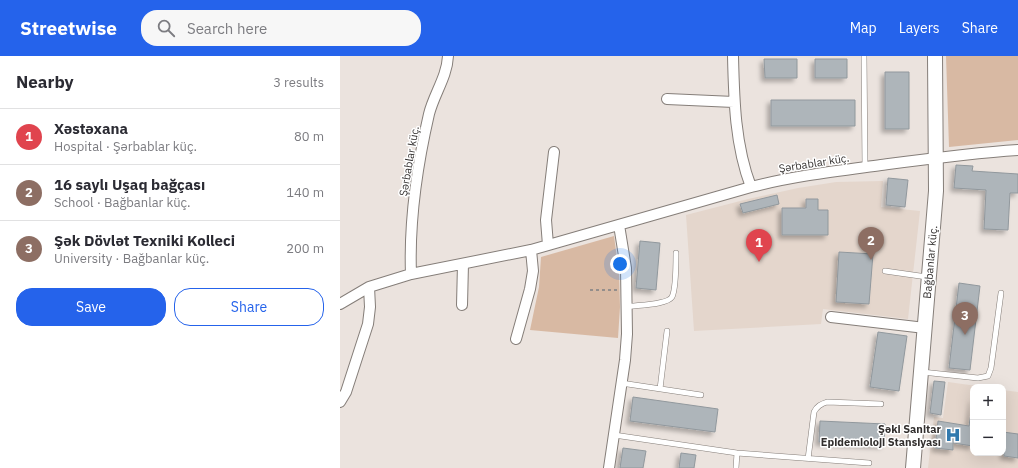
<!DOCTYPE html>
<meta charset="utf-8">
<style>
:root{--surface:#fff;--page:#f7f7f7;--text:#2b2b33;--muted:#7c7c81;--line:#e1e1e2;--accent:#2563eb}
body{margin:0;font-family:"IBM Plex Sans",sans-serif;background:var(--page);color:var(--text)}
.controls{position:absolute;right:12px;bottom:12px;display:grid;overflow:hidden;border-radius:8px;box-shadow:0 4px 16px #0002}
.controls button{width:36px;height:36px;display:grid;place-items:center;padding:0;border:0;border-bottom:1px solid var(--line);background:var(--surface);color:var(--text);font:20px sans-serif}
.you{position:absolute;left:280px;top:208px;width:14px;height:14px;margin:-10px;border:3px solid #fff;border-radius:50%;background:#1a73e8;box-shadow:0 0 0 6px #1a73e833}
.badge{display:grid;place-items:center;width:26px;height:26px;border-radius:50%;background:var(--accent);color:#fff;font-size:13px;font-weight:700}
.pin{position:absolute;translate:-50% -33px;filter:drop-shadow(0 1px 2px #0008)}
.pin::after{content:'';position:absolute;top:21px;width:14px;height:12px;background:inherit;clip-path:polygon(0 0,100% 0,50% 100%)}
.list{margin:0;padding:0;list-style:none}
h2{display:flex;justify-content:space-between;align-items:center;height:52px;margin:0;padding:0 16px;font-size:17px}
h2 small{font-size:13px;font-weight:400;color:var(--muted)}
.list li{display:grid;grid-template-columns:26px 1fr auto;gap:12px;align-items:center;box-sizing:border-box;height:56px;padding:0 16px;border-top:1px solid var(--line)}
.list b{display:block;font-size:15px;white-space:nowrap}
.list p{margin:0;font-size:13px;white-space:nowrap;color:var(--muted)}
.list em{font-size:13px;font-style:normal;color:var(--muted)}
.actions{display:flex;gap:8px;padding:12px 16px}
.actions a{flex:1;padding:9px 0;border:1px solid var(--accent);border-radius:16px;text-align:center;font-size:14px;color:var(--accent)}
.actions .main{background:var(--accent);color:#fff}
.icon{flex:none;width:22px;height:22px;fill:none;stroke:currentColor;stroke-width:2;stroke-linecap:round;stroke-linejoin:round}
.map{position:relative;flex:none;width:678px;height:412px;overflow:hidden}
header{display:flex;align-items:center;gap:24px;box-sizing:border-box;height:56px;padding:0 20px;background:var(--accent);color:#fff}
header strong{font-size:19px}
nav{display:flex;gap:22px;margin-inline-start:auto;font-size:14px}
.search{width:280px;height:36px;background:var(--page);display:flex;align-items:center;gap:10px;box-sizing:border-box;padding:0 14px;border-radius:16px;color:var(--muted);font-size:15px}
main{display:flex}
aside{flex:1;background:var(--surface)}
.map>svg:first-child{display:block}
.built{fill:#e4d6cc}
.green{fill:#d8b9a3}
.building{fill:#aeb5ba;stroke:#91989d;filter:url(#shadow)}
.lines{fill:none;stroke-linecap:round;stroke-linejoin:round}
.lane-casing{stroke:#857e79;stroke-width:6}
.street-casing{stroke:#857e79;stroke-width:12}
.secondary-casing{stroke:#857e79;stroke-width:16}
.path{stroke:#948e8b;stroke-width:2;stroke-dasharray:3 3;stroke-linecap:butt}
.lane{stroke:#fff;stroke-width:5}
.street{stroke:#fff;stroke-width:10}
.secondary{stroke:#fff;stroke-width:14}
.labels{text-anchor:middle;dominant-baseline:central;stroke-width:3;stroke-linejoin:round;paint-order:stroke}
.street-label{font-size:11px;fill:#322f2e;stroke:#fff}
.poi-label{font-size:11px;font-weight:bold;fill:#322f2e;stroke:#fff;text-anchor:end}
</style>
<header>
<strong>Streetwise</strong>
<div class="search"><svg class="icon" aria-label="search" viewBox="0 0 24 24"><circle cx="10" cy="10" r="6"/><path d="M15 15l6 6"/></svg>Search here</div>
<nav><a>Map</a><a>Layers</a><a>Share</a></nav>
</header>
<main>
<aside>
<h2>Nearby<small>3 results</small></h2>
<ul class="list">
<li><span class="badge" style="background:#e0444e">1</span><div><b>Xəstəxana</b><p>Hospital · Şərbablar küç.</p></div><em>80 m</em></li>
<li><span class="badge" style="background:#8d6e63">2</span><div><b>16 saylı Uşaq bağçası</b><p>School · Bağbanlar küç.</p></div><em>140 m</em></li>
<li><span class="badge" style="background:#8d6e63">3</span><div><b>Şək Dövlət Texniki Kolleci</b><p>University · Bağbanlar küç.</p></div><em>200 m</em></li>
</ul>
<div class="actions"><a class="main">Save</a><a>Share</a></div>
</aside>
<div class="map">
<svg width="678" height="412" viewBox="0 0 678 412">
<defs>
<filter id="shadow"><feDropShadow dx="-3.5" dy="3.5" stdDeviation="2" flood-color="#0004"/></filter>
</defs>
<rect width="100%" height="100%" fill="#ebe3de"/>
<!-- built -->
<path class="built" d="M543,125L541,151L580,155L568,263L483,253L481,268L354,275L346,159L408,143L458,132L496,126Z
M608,326L644,331H633V397H663V334L678,336V412H588L594,361L603,362Z"/>
<!-- green -->
<path class="green" d="M606,0H678V84L609,91Z
M274,180L279,217L280,251L278,282L190,274L199,231L201,201Z"/>
<!-- building -->
<path class="building" d="M424,3H457V22H425Z
M475,3H507V22H475Z
M545,16H569V73H545Z
M431,44H515V70H431Z
M616,109L633,110L632,115L678,118V137H670L668,174L644,173L646,134L614,132Z
M548,122L568,124L565,151L546,149Z
M437,139L439,148L403,157L400,148Z
M466,143H478V154H488V179H442V152H466Z
M300,185L320,187L316,234L296,232Z
M499,196L533,198L529,248L496,246Z
M619,227L640,230L630,314L609,312Z
M538,276L567,280L559,335L530,331Z
M594,325L605,326L601,359L590,357Z
M293,341L378,353L375,376L290,365Z
M633,343V390L613,387V394L595,392L598,365L629,370Z
M480,365L545,368L544,389L479,386Z
M663,376L678,378V402L664,400Z
M283,392L306,395L303,412H280Z
M341,397L356,399L354,412H339Z"/>
<g class="lines">
<!-- lane casing -->
<g class="lane-casing">
<path id="lane" d="M524,0L525,111
M545,215L587,221
M286,251C296,249 327,249 332,241C336,233 336,206 336,197
M582,316L638,322L648,320L651,312L661,237
M281,327L361,339
M320,333L327,275
M274,379L397,397L529,407
M468,403L474,356C477,350 481,348 487,346L541,348
M396,412L397,397"/>
</g>
<!-- street casing -->
<g class="street-casing">
<path id="street" d="M393,0C394,44 395,89 411,131
M327,43L394,46
M208,189L206,164L214,96
M71,218C69,164 77,110 89,58C94,38 107,21 108,0
M0,248L29,231L71,218L191,194L411,131C454,120 497,115 541,109C587,103 632,97 678,94
M122,249L123,208
M491,261L585,272
M176,283L190,233L193,215L191,194
M0,346L6,336L28,268L30,251L29,231
M269,412L285,304L287,278L286,212L279,169"/>
</g>
<!-- secondary casing -->
<g class="secondary-casing">
<path id="secondary" d="M573,412L596,135L595,0"/>
</g>
<!-- path -->
<path class="path" d="M250,234H277"/>
<!-- lane -->
<use href="#lane" class="lane"/>
<!-- street -->
<use href="#street" class="street"/>
<!-- secondary -->
<use href="#secondary" class="secondary"/>
</g>
<!-- icons -->
<defs>
<g id="hospital-bare" transform="scale(1.2)"><path d="M-5-5h3v3.5h4V-5h3V5h-3V1.5h-4V5h-3Z" fill="#327aae" stroke="#fff" stroke-width="2.5" paint-order="stroke"/></g>
</defs>
<g fill-rule="evenodd">
<use href="#hospital-bare" x="613" y="379"/>
</g>
<g class="labels">
<!-- street labels -->
<g class="street-label">
<text transform="translate(69 105) rotate(-80)">Şərbablar küç.</text>
<text transform="translate(474 107) rotate(-9)">Şərbablar küç.</text>
<text transform="translate(590 206) rotate(-85)">Bağbanlar küç.</text>
</g>
<!-- poi labels -->
<g class="poi-label">
<text x="601" y="373">Şəki Sanitar<tspan x="601" dy="13">Epidemioloji Stansiyası</tspan></text>
</g>
</g>
</svg>
<div class="controls">
<button>+</button>
<button>−</button>
</div>
<div class="you"></div>
<div class="pin badge" style="left:419px;top:206px;background:#e0444e">1</div>
<div class="pin badge" style="left:531px;top:204px;background:#8d6e63">2</div>
<div class="pin badge" style="left:625px;top:279px;background:#8d6e63">3</div>
</div>
</main>
